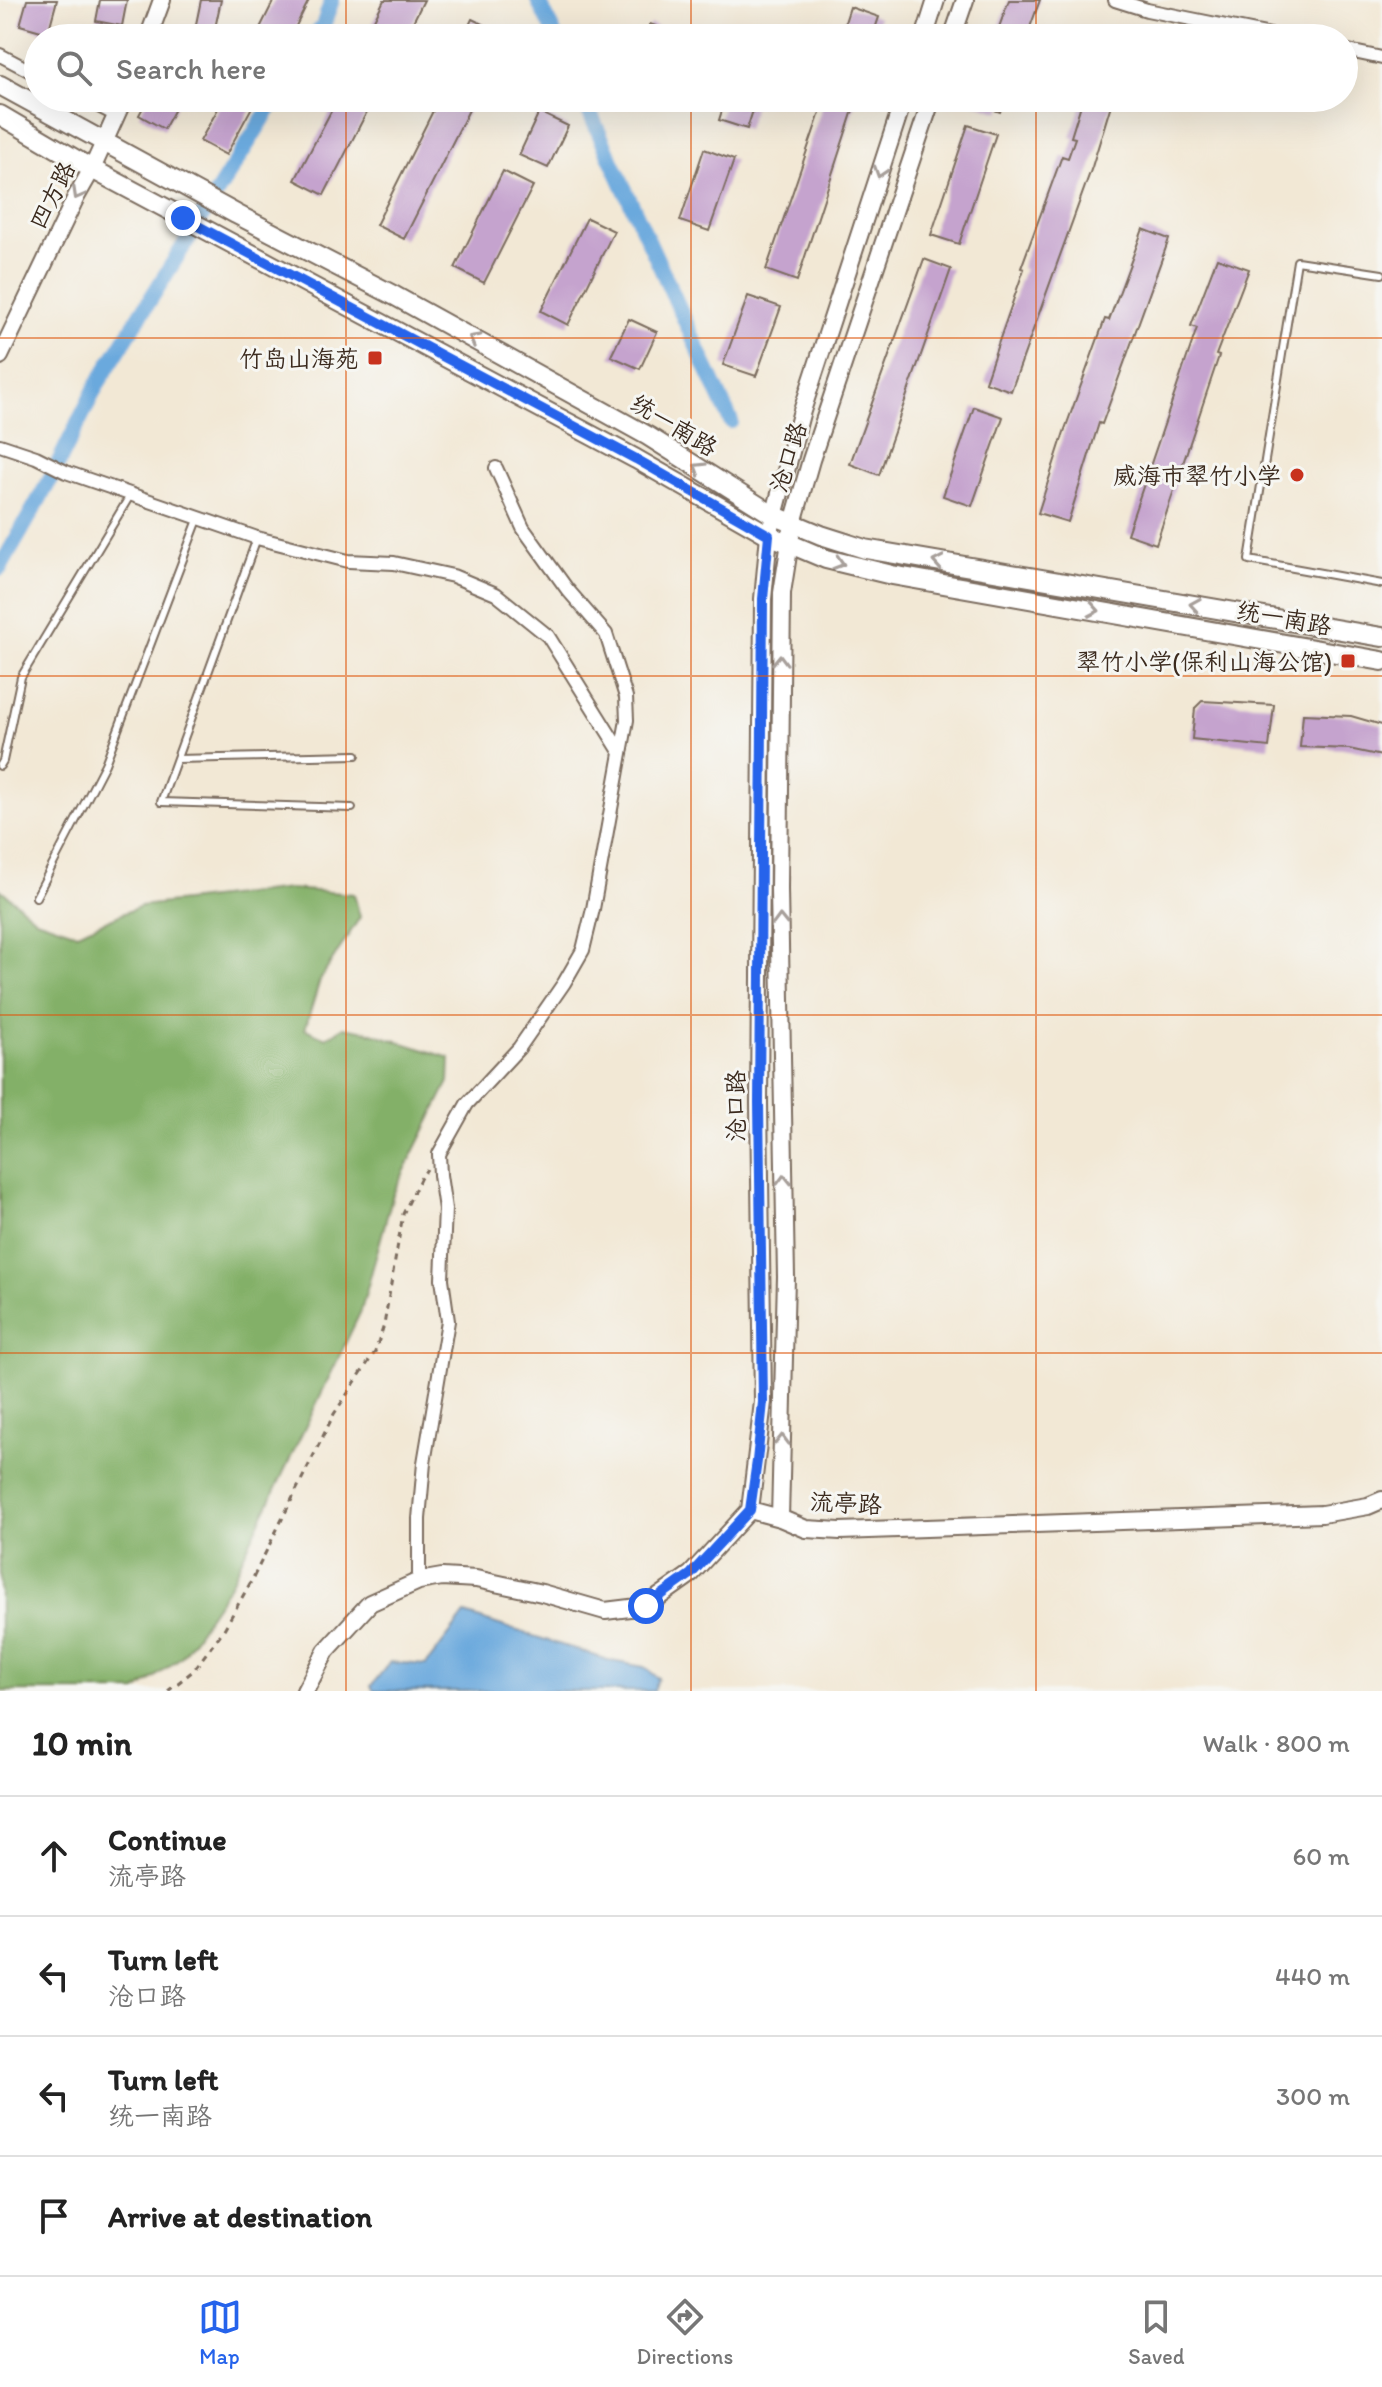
<!DOCTYPE html>
<meta charset="utf-8">
<style>
:root{--surface:#fff;--page:#f2f2f2;--text:#222;--muted:#767676;--line:#e0e0e0;--accent:#2563eb}
body{margin:0;font-family:Itim,"LXGW WenKai TC",sans-serif;background:var(--page);color:var(--text)}
.stop{position:absolute;width:24px;height:24px;margin:-18px;border:6px solid #2563eb;border-radius:50%;background:#fff}
.stop.end{background:#2563eb;border-color:#fff;box-shadow:0 2px 8px #0008}
.list{margin:0;padding:0;list-style:none}
h2{display:flex;justify-content:space-between;align-items:center;height:104px;margin:0;padding:0 32px;font-size:34px}
h2 small{font-size:26px;font-weight:400;color:var(--muted)}
.list li{display:grid;grid-template-columns:52px 1fr auto;gap:24px;align-items:center;box-sizing:border-box;height:120px;padding:0 32px;border-top:2px solid var(--line)}
.list b{display:block;font-size:30px;white-space:nowrap}
.list p{margin:0;font-size:26px;white-space:nowrap;color:var(--muted)}
.list em{font-size:26px;font-style:normal;color:var(--muted)}
.icon{flex:none;width:44px;height:44px;fill:none;stroke:currentColor;stroke-width:2;stroke-linecap:round;stroke-linejoin:round}
.map{position:relative;flex:none;width:1382px;height:1691px;overflow:hidden}
.search{position:absolute;background:var(--surface);box-shadow:0 8px 32px #0002;left:24px;right:24px;top:24px;height:88px;display:flex;align-items:center;gap:20px;box-sizing:border-box;padding:0 28px;border-radius:44px;color:var(--muted);font-size:30px}
.sheet{height:584px;background:var(--surface)}
nav{display:flex;justify-content:space-around;align-items:center;box-sizing:border-box;height:112px;border-top:2px solid var(--line);background:var(--surface);font-size:22px;color:var(--muted)}
nav a{display:grid;justify-items:center;gap:4px}
nav .on{color:var(--accent)}
.map>svg:first-child{display:block}
.forest{fill:#83b068;stroke:#5f6d43;stroke-width:2}
.water{fill:#6aa9dd;stroke:#526a7e;stroke-width:2}
.lines{fill:none;stroke-linecap:round;stroke-linejoin:round}
.canal{stroke:#6aa9dd;stroke-width:16}
.building{fill:#c5a3ce}
.service-casing{stroke:#7b6c5e;stroke-width:10}
.minor-casing{stroke:#7b6c5e;stroke-width:16}
.tertiary-casing{stroke:#7b6c5e;stroke-width:20}
.secondary-casing{stroke:#7b6c5e;stroke-width:22}
.path{stroke:#7b6c5e;stroke-width:3;stroke-dasharray:6 6;stroke-linecap:butt}
.service{stroke:#fff;stroke-width:6}
.minor{stroke:#fff;stroke-width:12}
.tertiary{stroke:#fff;stroke-width:16}
.secondary{stroke:#fff;stroke-width:18}
.oneway{stroke:#a79f9a}
.route{stroke:#2563eb;stroke-width:10}
.grid{fill:none;stroke:#df570d;stroke-width:2;stroke-opacity:0.55}
.poi-dot{fill:#c8321e;stroke:#f6f6f2;stroke-width:3}
.labels{text-anchor:middle;dominant-baseline:central;stroke-width:6;stroke-linejoin:round;paint-order:stroke}
.street-label{font-size:24px;fill:#3b2a1e;stroke:#f6f6f2}
.poi-label{font-size:24px;fill:#3b2a1e;stroke:#f6f6f2;text-anchor:end}
</style>
<div class="map">
<svg width="1382" height="1691" viewBox="0 0 1382 1691">
<rect width="100%" height="100%" fill="#f6f6f2"/>
<filter id="ink" filterUnits="userSpaceOnUse"><feTurbulence type="fractalNoise" baseFrequency=".0125" numOctaves="2"/><feDisplacementMap in="SourceGraphic" scale="16" xChannelSelector="R" yChannelSelector="G"/><feConvolveMatrix kernelMatrix="1 2 1 2 8 2 1 2 1" color-interpolation-filters="sRGB"/></filter>
<filter id="wash" filterUnits="userSpaceOnUse"><feTurbulence type="fractalNoise" baseFrequency=".006" numOctaves="4" result="noise"/><feDisplacementMap in="SourceGraphic" scale="32" xChannelSelector="R" yChannelSelector="G"/><feGaussianBlur stdDeviation="1.8" result="paint"/><feColorMatrix in="noise" values="0 0 0 0 0 0 0 0 0 0 0 0 0 0 0 0 0 1.4 0 .05"/><feComposite in="paint" operator="in"/></filter>
<g filter="url(#wash)">
<rect width="100%" height="100%" fill="#f2e8d5"/>
<!-- forest -->
<path class="forest" d="M0,889L36,919L77,933L141,906L289,889L354,894L360,917L320,980L305,1029L326,1038L344,1027L366,1031L450,1058L449,1082L393,1194L361,1311L229,1586L182,1656L137,1691H0Z"/>
<!-- water -->
<path class="water" d="M465,1614L611,1661L644,1667L658,1678L654,1691H374L371,1686L390,1662L426,1665Z"/>
<g class="lines">
<!-- canal -->
<path class="canal" d="M538,0L556,38
M312,38L323,26L332,0
M583,98L731,421
M0,568L50,480L98,383L276,98"/>
</g>
<g id="blocks">
<!-- building -->
<path class="building" d="M27,0H57L48,33L20,25Z
M100,0H127L122,26L96,21Z
M201,0H221L214,33L195,29Z
M274,0H309L290,38H255Z
M384,0H424L405,38H365Z
M1009,0H1040L1026,38H995Z
M850,7L879,17L872,38H840Z
M472,19L511,38H463Z
M650,24L686,37L685,38H645Z
M148,98H181L164,129L139,115Z
M224,98H257L226,155L200,141Z
M338,98H364L372,102L324,195L295,180Z
M434,98H475L404,239L376,225L433,111L429,110Z
M726,98H757L747,129L719,120Z
M825,98H857L797,281L766,270Z
M966,98H1005L1000,112L966,100Z
M1083,98H1113L1092,167L1011,391L985,382L1024,269L1021,268L1062,156L1068,158L1075,138L1071,137Z
M539,112L568,126L548,168L519,155Z
M968,125L996,134L959,244L931,235Z
M704,149L734,160L709,231L680,221Z
M503,171L533,186L484,283L455,268Z
M587,218L614,231L568,325L541,311Z
M1143,229L1169,239L1102,424L1099,423L1068,522L1038,513L1064,432L1105,319L1109,320Z
M1217,258L1249,269L1216,355L1219,356L1156,544L1127,534L1197,328L1191,326Z
M924,259L951,269L879,475L850,464Z
M748,296L781,307L756,376L723,365Z
M629,319L657,332L640,369L611,356Z
M974,407L1003,417L972,506L943,496Z
M1202,701L1274,705L1269,747L1192,739L1195,708Z
M1303,714L1351,716L1382,725V756L1349,749L1300,747Z"/>
</g>
</g>
<g filter="url(#ink)">
<use href="#blocks" fill-opacity="0" stroke="#7b6c5e" stroke-width="2"/>
<g class="lines">
<!-- service casing -->
<g class="service-casing">
<path id="service" d="M1382,274L1297,261L1249,560L1382,584
M257,538L161,802L352,808
M177,759L356,755
M0,766L3,761L21,677L131,494
M36,897L105,764L199,517"/>
</g>
<!-- minor casing -->
<g class="minor-casing">
<path id="minor" d="M1115,0L1147,10L1285,38
M1344,50L1382,58
M0,55L38,75
M83,98L116,115
M0,445L36,457L66,472L257,538L348,561L394,563L453,576L496,594L548,636L621,753
M419,1581V1519L424,1463L448,1321L442,1279L445,1209L440,1175L439,1154L467,1104L519,1048L564,983L583,950L593,909L627,720L626,697L606,634L567,589L523,528L496,468"/>
</g>
<!-- tertiary casing -->
<g class="tertiary-casing">
<path id="tertiary" d="M148,38L162,0
M924,38L936,0
M952,38L965,0
M0,356L76,197L92,169L124,98
M750,1510L763,1402L759,1103L763,599L769,535L801,414L904,98
M780,1518L786,1277L779,889L782,593L793,523L811,460L932,98
M305,1691L326,1651L370,1603L419,1581L442,1577L476,1579L542,1593L605,1611L646,1606L691,1574L750,1510L780,1518L806,1529L840,1531L1322,1514L1368,1506L1382,1500"/>
</g>
<!-- secondary casing -->
<g class="secondary-casing">
<path id="secondary" d="M0,85L236,214L395,296L648,436L773,515L821,535L865,549L1382,637
M0,115L92,169L636,459L769,535L826,559L892,575L1382,661"/>
</g>
<!-- path -->
<path class="path" d="M168,1691L193,1671L223,1631L252,1580L334,1414L375,1352L384,1325L403,1214L420,1179L427,1169"/>
<!-- service -->
<use href="#service" class="service"/>
<!-- minor -->
<use href="#minor" class="minor"/>
<!-- tertiary -->
<use href="#tertiary" class="tertiary"/>
<!-- secondary -->
<use href="#secondary" class="secondary"/>
</g>
<!-- one-way arrows -->
<defs><path id="oneway-chevron" d="M-2-3.5L2.5 0L-2 3.5" fill="none" stroke-width="1.6" stroke-linecap="round" stroke-linejoin="round" transform="scale(2)"/></defs>
<g class="oneway">
<use href="#oneway-chevron" transform="translate(880 172) rotate(108)"/>
<use href="#oneway-chevron" transform="translate(78 194) rotate(119)"/>
<use href="#oneway-chevron" transform="translate(474 339) rotate(-151)"/>
<use href="#oneway-chevron" transform="translate(699 468) rotate(-148)"/>
<use href="#oneway-chevron" transform="translate(938 562) rotate(-170)"/>
<use href="#oneway-chevron" transform="translate(839 563) rotate(17)"/>
<use href="#oneway-chevron" transform="translate(1195 605) rotate(-171)"/>
<use href="#oneway-chevron" transform="translate(1094 610) rotate(10)"/>
<use href="#oneway-chevron" transform="translate(780 660) rotate(-89)"/>
<use href="#oneway-chevron" transform="translate(780 920) rotate(-91)"/>
<use href="#oneway-chevron" transform="translate(784 1180) rotate(-91)"/>
<use href="#oneway-chevron" transform="translate(782 1440) rotate(-89)"/>
</g>
</g>
<g class="lines" filter="url(#ink)">
<!-- route -->
<path class="route" d="M183,218L636,459L769,535L763,599L759,1103L763,1402L757,1461L750,1510L691,1574L646,1606"/>
</g>
<!-- grid -->
<path class="grid" d="M346,0V38M691,0V38M1036,0V38M346,98V1691M691,98V1691M1036,98V1691M0,338H1382M0,676H1382M0,1015H1382M0,1353H1382"/>
<!-- markers -->
<g class="poi-dot">
<rect x="367" y="350" width="16" height="16" rx="4"/>
<circle cx="1297" cy="475" r="8"/>
<rect x="1340" y="653" width="16" height="16" rx="4"/>
</g>
<g class="labels">
<!-- street labels -->
<g class="street-label">
<text transform="translate(52 195) rotate(-63)">四方路</text>
<text transform="translate(674 425) rotate(31)">统一南路</text>
<text transform="translate(788 457) rotate(-73)">沧口路</text>
<text transform="translate(1284 618) rotate(10)">统一南路</text>
<text transform="translate(735 1106) rotate(-90)">沧口路</text>
<text transform="translate(846 1503) rotate(3)">流亭路</text>
</g>
<!-- poi labels -->
<g class="poi-label">
<text x="359" y="358">竹岛山海苑</text>
<text x="1281" y="475">威海市翠竹小学</text>
<text x="1332" y="661">翠竹小学(保利山海公馆)</text>
</g>
</g>
</svg>
<div class="stop" style="left:646px;top:1606px"></div>
<div class="stop end" style="left:183px;top:218px"></div>
<div class="search"><svg class="icon" aria-label="search" viewBox="0 0 24 24"><circle cx="10" cy="10" r="6"/><path d="M15 15l6 6"/></svg>Search here</div>
</div>
<section class="sheet">
<h2>10 min<small>Walk · 800 m</small></h2>
<ul class="list">
<li><svg class="icon" aria-label="ahead" viewBox="0 0 24 24"><path d="M12 20V5M6 11l6-6 6 6"/></svg><div><b>Continue</b><p>流亭路</p></div><em>60 m</em></li>
<li><svg class="icon" aria-label="left" viewBox="0 0 24 24"><path d="M17 20v-9H6M10 6l-5 5 5 5"/></svg><div><b>Turn left</b><p>沧口路</p></div><em>440 m</em></li>
<li><svg class="icon" aria-label="left" viewBox="0 0 24 24"><path d="M17 20v-9H6M10 6l-5 5 5 5"/></svg><div><b>Turn left</b><p>统一南路</p></div><em>300 m</em></li>
<li><svg class="icon" aria-label="arrive" viewBox="0 0 24 24"><path d="M6 21V4h12l-3 4 3 4H6"/></svg><div><b>Arrive at destination</b></div></li>
</ul>
</section>
<nav>
<a class="on"><svg class="icon" aria-label="map" viewBox="0 0 24 24"><path d="M3 6l6-2 6 2 6-2v14l-6 2-6-2-6 2zM9 4v14M15 6v14"/></svg>Map</a>
<a><svg class="icon" aria-label="directions" viewBox="0 0 24 24"><path d="M12 3l9 9-9 9-9-9zM9 14v-3h6M13 9l2 2-2 2"/></svg>Directions</a>
<a><svg class="icon" aria-label="saved" viewBox="0 0 24 24"><path d="M7 4h10v16l-5-4-5 4z"/></svg>Saved</a>
</nav>
